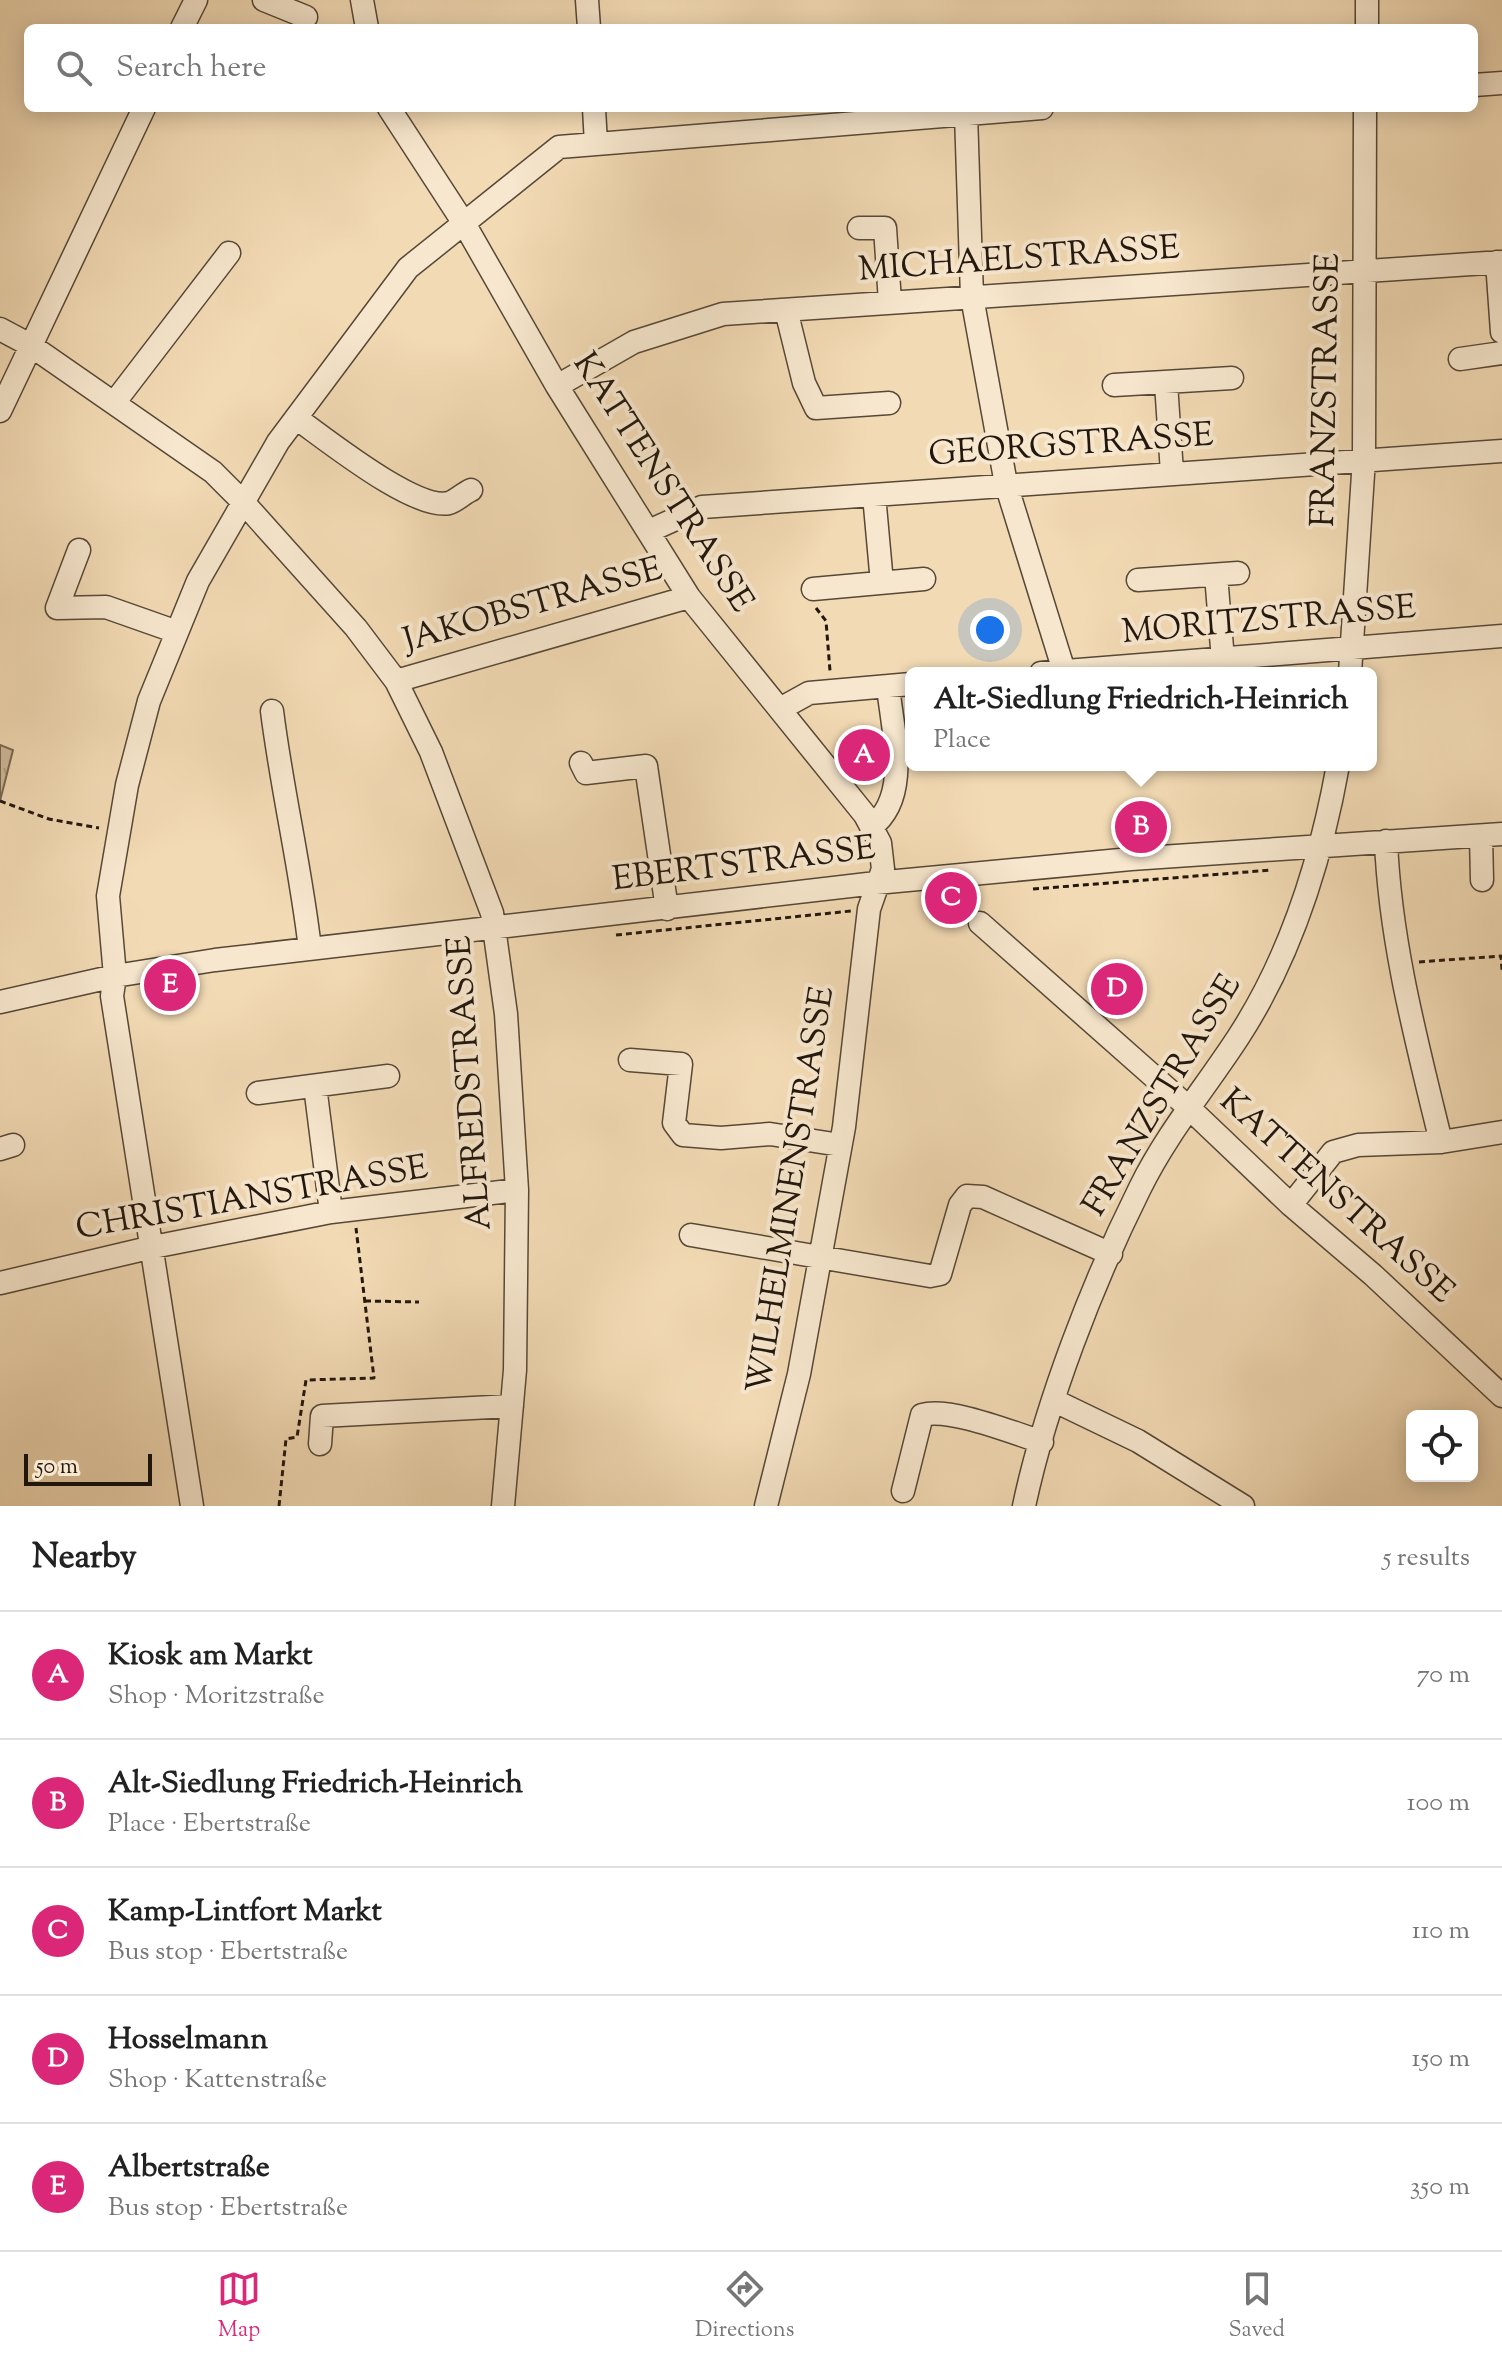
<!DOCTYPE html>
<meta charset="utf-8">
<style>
:root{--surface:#fff;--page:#f2f2f2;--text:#222;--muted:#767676;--line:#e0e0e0;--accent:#db2777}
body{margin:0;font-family:"Sorts Mill Goudy",serif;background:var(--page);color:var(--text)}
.controls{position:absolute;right:24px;bottom:24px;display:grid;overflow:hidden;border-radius:12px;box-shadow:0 4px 20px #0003}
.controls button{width:72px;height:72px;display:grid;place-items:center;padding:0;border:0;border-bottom:2px solid var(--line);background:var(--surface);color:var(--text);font:40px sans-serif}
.scale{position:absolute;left:24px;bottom:20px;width:128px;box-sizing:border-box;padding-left:8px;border:4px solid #22170d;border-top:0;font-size:22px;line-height:28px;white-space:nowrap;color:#22170d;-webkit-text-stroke:6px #f7e7ce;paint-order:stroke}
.you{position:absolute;left:990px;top:630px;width:28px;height:28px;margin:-20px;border:6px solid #fff;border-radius:50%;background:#1a73e8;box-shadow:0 0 0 12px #1a73e833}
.badge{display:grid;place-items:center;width:52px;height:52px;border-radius:50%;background:var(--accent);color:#fff;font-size:26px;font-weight:700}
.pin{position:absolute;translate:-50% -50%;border:4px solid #fff;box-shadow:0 2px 8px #0006}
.popup{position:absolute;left:905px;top:667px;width:472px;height:104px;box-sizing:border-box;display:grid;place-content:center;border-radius:12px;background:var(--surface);filter:drop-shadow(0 2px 6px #0005);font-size:26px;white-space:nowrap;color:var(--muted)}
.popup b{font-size:30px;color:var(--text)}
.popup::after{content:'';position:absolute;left:50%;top:100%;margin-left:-16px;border:16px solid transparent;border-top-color:var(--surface)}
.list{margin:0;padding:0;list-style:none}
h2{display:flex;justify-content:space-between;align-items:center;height:104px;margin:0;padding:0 32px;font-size:34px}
h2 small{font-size:26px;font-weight:400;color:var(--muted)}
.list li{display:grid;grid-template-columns:52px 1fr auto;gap:24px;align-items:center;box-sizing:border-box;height:128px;padding:0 32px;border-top:2px solid var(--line)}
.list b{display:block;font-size:30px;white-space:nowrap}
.list p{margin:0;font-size:26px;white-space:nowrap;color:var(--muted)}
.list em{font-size:26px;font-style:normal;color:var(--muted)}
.icon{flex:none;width:44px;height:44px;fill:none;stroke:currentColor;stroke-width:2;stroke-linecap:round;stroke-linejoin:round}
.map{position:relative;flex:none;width:1502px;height:1506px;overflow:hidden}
.search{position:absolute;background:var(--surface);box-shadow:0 4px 20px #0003;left:24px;right:24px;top:24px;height:88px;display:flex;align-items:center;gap:20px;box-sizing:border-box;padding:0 28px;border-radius:12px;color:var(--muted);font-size:30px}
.sheet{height:744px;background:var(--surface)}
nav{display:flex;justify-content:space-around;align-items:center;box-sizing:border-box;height:112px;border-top:2px solid var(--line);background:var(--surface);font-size:22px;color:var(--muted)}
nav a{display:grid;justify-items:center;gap:4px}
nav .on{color:var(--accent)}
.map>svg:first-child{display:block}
.park{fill:url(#park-tufts);stroke:#786852;stroke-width:2}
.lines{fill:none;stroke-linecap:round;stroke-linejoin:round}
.minor-casing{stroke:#564837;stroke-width:25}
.path{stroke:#22170d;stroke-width:3;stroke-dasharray:6 4;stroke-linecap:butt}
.minor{stroke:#f7e7ce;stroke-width:22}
.labels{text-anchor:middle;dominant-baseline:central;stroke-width:8;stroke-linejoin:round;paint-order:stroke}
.street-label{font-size:34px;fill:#22170d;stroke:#f7e7ce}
</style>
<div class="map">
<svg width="1502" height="1506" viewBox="0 0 1502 1506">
<defs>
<pattern id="park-tufts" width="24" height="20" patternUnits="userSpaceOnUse" patternTransform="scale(2)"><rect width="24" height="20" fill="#cfb998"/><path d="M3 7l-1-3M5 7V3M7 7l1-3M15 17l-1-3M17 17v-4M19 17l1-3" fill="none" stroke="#b19e82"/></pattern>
</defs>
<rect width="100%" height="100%" fill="#f2dab4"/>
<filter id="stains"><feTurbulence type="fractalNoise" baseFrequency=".0025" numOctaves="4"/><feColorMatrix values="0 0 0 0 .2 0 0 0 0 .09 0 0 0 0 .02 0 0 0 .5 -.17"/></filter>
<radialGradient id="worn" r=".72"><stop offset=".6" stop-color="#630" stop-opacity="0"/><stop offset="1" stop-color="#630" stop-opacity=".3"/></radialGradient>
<!-- park -->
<path class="park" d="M0,745L13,750L0,801Z"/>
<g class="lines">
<!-- minor casing -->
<g class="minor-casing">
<path id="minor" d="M264,0L306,17
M362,0L367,28
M587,0L589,28
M182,28L196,0
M1367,28V0
M1474,85L1502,83
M389,108L465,225L557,386L689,597L865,815L880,843L883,869L869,909L844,1127L799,1374L766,1506
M594,108L596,144
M966,114L972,297L1006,484L1064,671
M859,228H885L890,302
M1497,262L1502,332
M786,310L804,383L816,408L889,403
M0,329L30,345L213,472L244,503L356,628L396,681L431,752L492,913L506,1014L517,1190L515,1370L503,1506
M1460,359L1502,353
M1166,383L1172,473
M1114,385L1232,378
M557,386L634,342L723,314L1502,262
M114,403L229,253
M0,411L144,108
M296,418C326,439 415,511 449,503C456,501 464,493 471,490
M874,495L882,583
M649,531L702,507L1502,451
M79,550L57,608L106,607L177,632
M1216,575L1223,660
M1138,580L1238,573
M813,589L924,579
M1041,673L1502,636
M1350,673L1364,459L1365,108
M396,681L689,597
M780,709L809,693L911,684
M272,711C282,791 301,869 310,949
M581,763L586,773L646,766L667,909
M871,827C912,797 892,729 888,686
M1481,836L1482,880
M1386,841C1390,943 1417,1043 1441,1142
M980,923L1188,1107L1291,1205L1373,1275L1502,1396
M0,1002L115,976L215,960L876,883L1131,859L1502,834
M630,1060L681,1064L674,1123L683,1135L721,1138L770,1134L840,1145
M315,1086L331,1212
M258,1093L388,1076
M0,1149L13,1145
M1291,1205L1333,1152L1358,1145L1441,1142L1502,1132
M691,1235L930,1276L940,1274L960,1205L967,1196L983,1197L1111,1254
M0,1283L153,1247L331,1212L517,1190
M1055,1401L1138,1441L1243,1506
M320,1444L322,1416L512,1406
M903,1491L922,1415C950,1407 1013,1433 1042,1442
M192,1506L112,996L115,976L108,896L127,785L149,701L198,581L278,442L408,268L559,147L1042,108
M1024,1506C1046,1403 1093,1282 1140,1188C1167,1133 1206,1087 1239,1036C1292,954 1321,860 1338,765"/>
</g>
<!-- path -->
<path class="path" d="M816,608L826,621L830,671
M0,801L49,819L99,828
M1033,889L1272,870
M967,893L970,909
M616,935L851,911
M1419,962L1501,956L1502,970
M365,1301L419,1302
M279,1506L286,1439L297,1437L306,1380L374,1378L356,1228"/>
<!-- minor -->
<use href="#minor" class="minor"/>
</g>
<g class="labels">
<!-- street labels -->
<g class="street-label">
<text transform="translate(1019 260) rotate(-4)">MICHAELSTRASSE</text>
<text transform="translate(1327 390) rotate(-89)">FRANZSTRASSE</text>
<text transform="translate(1071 446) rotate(-4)">GEORGSTRASSE</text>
<text transform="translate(662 483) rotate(57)">KATTENSTRASSE</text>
<text transform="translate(533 606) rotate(-16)">JAKOBSTRASSE</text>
<text transform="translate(1269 621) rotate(-5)">MORITZSTRASSE</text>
<text transform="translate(744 865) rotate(-7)">EBERTSTRASSE</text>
<text transform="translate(471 1083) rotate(-94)">ALFREDSTRASSE</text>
<text transform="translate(1163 1096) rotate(-59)">FRANZSTRASSE</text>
<text transform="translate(792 1190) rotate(-81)">WILHELMINENSTRASSE</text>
<text transform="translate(1336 1197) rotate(42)">KATTENSTRASSE</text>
<text transform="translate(252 1199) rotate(-10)">CHRISTIANSTRASSE</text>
</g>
</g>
<rect width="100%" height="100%" filter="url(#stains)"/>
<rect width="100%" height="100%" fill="url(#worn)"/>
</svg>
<div class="controls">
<button><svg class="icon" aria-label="locate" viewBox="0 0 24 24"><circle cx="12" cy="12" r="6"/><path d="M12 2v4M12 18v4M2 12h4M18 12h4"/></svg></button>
</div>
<div class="scale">50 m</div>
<div class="you"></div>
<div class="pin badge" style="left:864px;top:755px">A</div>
<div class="pin badge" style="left:1141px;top:827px">B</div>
<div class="popup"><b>Alt-Siedlung Friedrich-Heinrich</b>Place</div>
<div class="pin badge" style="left:951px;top:898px">C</div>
<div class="pin badge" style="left:1117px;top:989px">D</div>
<div class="pin badge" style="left:170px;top:985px">E</div>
<div class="search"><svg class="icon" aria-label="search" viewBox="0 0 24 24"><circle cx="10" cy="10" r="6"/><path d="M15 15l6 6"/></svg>Search here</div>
</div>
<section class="sheet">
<h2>Nearby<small>5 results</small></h2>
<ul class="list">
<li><span class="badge">A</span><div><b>Kiosk am Markt</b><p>Shop · Moritzstraße</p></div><em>70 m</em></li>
<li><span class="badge">B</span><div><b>Alt-Siedlung Friedrich-Heinrich</b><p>Place · Ebertstraße</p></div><em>100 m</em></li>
<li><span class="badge">C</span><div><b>Kamp-Lintfort Markt</b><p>Bus stop · Ebertstraße</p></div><em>110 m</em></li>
<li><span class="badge">D</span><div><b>Hosselmann</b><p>Shop · Kattenstraße</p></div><em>150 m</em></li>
<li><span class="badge">E</span><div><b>Albertstraße</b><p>Bus stop · Ebertstraße</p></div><em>350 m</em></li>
</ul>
</section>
<nav>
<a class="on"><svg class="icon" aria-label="map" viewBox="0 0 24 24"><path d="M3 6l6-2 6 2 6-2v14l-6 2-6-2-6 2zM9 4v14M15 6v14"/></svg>Map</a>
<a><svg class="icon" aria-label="directions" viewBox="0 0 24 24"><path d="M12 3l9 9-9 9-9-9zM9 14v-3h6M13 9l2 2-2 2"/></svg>Directions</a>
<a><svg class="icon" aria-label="saved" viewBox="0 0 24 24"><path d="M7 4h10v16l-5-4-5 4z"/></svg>Saved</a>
</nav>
